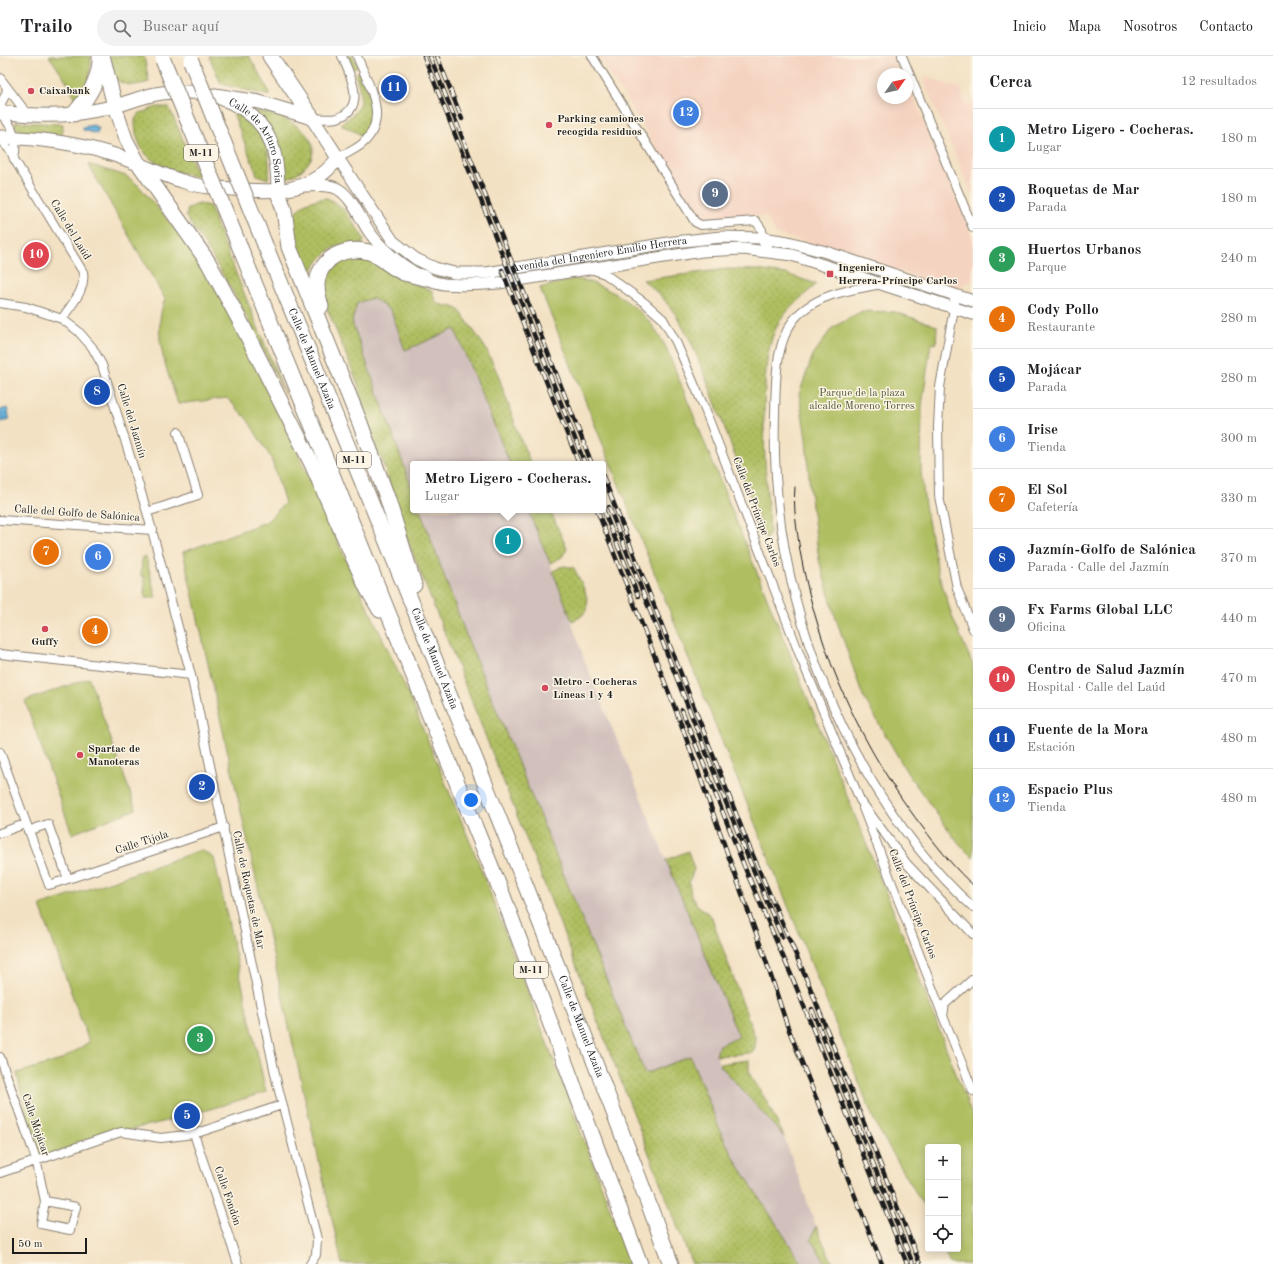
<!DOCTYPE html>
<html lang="es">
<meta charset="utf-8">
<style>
:root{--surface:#fff;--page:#f2f2f2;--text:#202124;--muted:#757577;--line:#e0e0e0;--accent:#d1495b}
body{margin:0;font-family:"Old Standard TT",serif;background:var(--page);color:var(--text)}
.controls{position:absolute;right:12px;bottom:12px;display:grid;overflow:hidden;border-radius:4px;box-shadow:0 2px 10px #0003}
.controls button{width:36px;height:36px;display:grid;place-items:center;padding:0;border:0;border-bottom:1px solid var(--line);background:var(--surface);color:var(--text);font:20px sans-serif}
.compass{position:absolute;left:877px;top:12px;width:36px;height:36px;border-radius:50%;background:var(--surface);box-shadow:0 2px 10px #0003;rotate:56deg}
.scale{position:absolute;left:12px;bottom:10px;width:75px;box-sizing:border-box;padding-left:4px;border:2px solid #1c1c1c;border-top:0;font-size:11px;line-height:14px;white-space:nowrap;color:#1c1c1c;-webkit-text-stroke:3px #fcf5e5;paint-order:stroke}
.you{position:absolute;left:471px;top:744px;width:14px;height:14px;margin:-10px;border:3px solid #fff;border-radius:50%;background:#1a73e8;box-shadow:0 0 0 6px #1a73e833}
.badge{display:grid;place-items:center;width:26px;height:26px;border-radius:50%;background:var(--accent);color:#fff;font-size:13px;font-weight:700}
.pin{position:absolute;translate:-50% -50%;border:2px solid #fff;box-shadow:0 1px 4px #0006}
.popup{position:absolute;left:410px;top:405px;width:196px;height:52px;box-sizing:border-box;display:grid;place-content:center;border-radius:4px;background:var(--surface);filter:drop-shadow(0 1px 3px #0005);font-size:13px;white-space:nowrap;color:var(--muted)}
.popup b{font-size:15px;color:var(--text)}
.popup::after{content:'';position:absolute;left:50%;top:100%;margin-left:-8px;border:8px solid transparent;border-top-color:var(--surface)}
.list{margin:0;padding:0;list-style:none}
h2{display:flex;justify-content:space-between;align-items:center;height:52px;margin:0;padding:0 16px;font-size:17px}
h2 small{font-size:13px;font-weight:400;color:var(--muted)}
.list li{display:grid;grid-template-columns:26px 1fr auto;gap:12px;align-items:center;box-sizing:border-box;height:60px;padding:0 16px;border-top:1px solid var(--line)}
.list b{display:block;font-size:15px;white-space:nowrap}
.list p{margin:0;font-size:13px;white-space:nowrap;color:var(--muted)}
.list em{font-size:13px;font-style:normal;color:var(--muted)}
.icon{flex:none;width:22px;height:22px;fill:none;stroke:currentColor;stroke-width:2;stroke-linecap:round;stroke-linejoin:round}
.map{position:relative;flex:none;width:973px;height:1208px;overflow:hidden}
header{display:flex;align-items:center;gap:24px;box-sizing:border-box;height:56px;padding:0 20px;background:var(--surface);border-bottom:1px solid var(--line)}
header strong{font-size:19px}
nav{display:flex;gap:22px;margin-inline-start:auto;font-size:14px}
.search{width:280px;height:36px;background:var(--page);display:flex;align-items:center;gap:10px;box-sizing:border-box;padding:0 14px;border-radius:22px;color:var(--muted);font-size:15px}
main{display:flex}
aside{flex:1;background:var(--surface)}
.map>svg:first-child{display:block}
.built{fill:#f5d3c1}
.industrial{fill:#d1c0bc}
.grass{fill:url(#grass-dots);stroke:#666d3e}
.green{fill:#afbe60;stroke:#666d3e}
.water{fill:url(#water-rules);stroke:#3e647b}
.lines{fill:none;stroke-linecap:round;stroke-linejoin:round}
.minor-casing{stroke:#887e70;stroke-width:10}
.tertiary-casing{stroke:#887e70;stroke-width:13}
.primary-casing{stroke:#887e70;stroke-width:15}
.motorway-casing{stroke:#887e70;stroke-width:17}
.minor{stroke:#fff;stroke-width:8}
.tertiary{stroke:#fff;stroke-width:11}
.primary{stroke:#fff;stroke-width:13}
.motorway{stroke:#fff;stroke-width:15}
.tram{stroke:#1c1c1c;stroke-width:1}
.rail-casing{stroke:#1c1c1c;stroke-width:4.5}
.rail{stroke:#fcf5e5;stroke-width:3;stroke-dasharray:9;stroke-linecap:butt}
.motorway-bridge-casing{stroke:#887e70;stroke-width:17;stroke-linecap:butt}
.motorway-bridge{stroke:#fff;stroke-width:15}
.poi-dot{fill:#d1495b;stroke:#fcf5e5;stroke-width:1.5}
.labels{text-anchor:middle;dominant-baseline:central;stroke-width:3;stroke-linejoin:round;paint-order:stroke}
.shield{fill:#fcf5e5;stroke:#5f5d58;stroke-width:1}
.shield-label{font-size:10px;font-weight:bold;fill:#1c1c1c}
.poi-label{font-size:11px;font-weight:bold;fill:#1c1c1c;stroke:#fcf5e5;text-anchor:start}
.street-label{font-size:11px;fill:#1c1c1c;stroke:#fcf5e5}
.park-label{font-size:11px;fill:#4f5534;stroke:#fcf5e5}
</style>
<header>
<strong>Trailo</strong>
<div class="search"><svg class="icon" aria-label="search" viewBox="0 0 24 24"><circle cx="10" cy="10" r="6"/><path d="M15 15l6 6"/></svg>Buscar aquí</div>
<nav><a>Inicio</a><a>Mapa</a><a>Nosotros</a><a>Contacto</a></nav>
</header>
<main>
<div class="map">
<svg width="973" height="1208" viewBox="0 0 973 1208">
<defs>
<pattern id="grass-dots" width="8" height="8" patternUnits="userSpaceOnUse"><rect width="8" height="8" fill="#afbe60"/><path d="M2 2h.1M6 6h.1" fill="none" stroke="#96a353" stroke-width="1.8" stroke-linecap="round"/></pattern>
<pattern id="water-rules" width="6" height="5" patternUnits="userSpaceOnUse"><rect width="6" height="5" fill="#61adda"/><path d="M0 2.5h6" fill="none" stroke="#4f8cb0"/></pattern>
</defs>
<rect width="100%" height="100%" fill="#fcf5e5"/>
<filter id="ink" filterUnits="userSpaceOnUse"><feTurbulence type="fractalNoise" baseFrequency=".025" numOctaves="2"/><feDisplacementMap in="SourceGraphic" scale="8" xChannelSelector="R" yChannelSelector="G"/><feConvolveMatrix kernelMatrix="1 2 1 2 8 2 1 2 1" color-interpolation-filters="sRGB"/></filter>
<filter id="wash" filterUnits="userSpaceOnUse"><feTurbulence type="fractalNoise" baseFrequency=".012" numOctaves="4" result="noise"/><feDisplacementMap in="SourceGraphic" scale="16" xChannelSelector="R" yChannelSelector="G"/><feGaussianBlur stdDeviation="0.9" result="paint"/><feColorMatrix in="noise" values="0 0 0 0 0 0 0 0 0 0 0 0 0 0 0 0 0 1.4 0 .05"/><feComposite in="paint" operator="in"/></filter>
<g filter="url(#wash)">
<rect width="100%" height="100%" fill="#f3e1c3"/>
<!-- built -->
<path class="built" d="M599,0H896L904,18H883V42H907V26L973,183V223L960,231L953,232L944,230L813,187L776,178L766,160L702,164Z
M927,21L961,33L965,49L973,48V140L924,25Z"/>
<!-- industrial -->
<path class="industrial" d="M373,242L391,255L405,294L455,273L510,408H413V435L352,266L357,247Z
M420,454H528L561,534L585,606L739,981L716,998L719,1008L784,1081L816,1170L811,1184L826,1208H802L737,1107L723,1081L645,1018L466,579Z"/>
<!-- grass -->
<path class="grass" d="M109,0H144L149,26C135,30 127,31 115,23Z
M209,0H249L267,31L270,40L221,28Z
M347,0H353L358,11L353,13Z
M360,16C369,38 381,62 362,82L358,77L343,70L341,67C364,55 363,40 355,18Z
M157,51H169L199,121C165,114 134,105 135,63L140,57Z
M253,55C260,56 268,57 275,59C294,65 324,84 309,106C302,116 292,121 281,124Z
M233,57C237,58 243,60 247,63C263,76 273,103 268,123L257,119Z
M16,66L63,68L62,79C48,78 22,82 14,69Z
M327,142C344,149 354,167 364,183L363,188C334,185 322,196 309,221L293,180L290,167C299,148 307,144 327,142Z
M199,148L210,150L220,178L285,338L241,250L210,197L186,161L188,152Z
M342,200H366L405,224L433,235C433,256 450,245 460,255L485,291L497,316L520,382L531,408H510L455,273L405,294L391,255L373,242L357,247L352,266L413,435V454H420L466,579L645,1018L690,1000L723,1081L737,1107L802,1208H692L553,850L402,470L383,407L368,371L358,328L324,245L322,216Z
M726,213L757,214L786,218L817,228C803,240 786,253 777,270C768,287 766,310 765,329C762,378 766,426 770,475L766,484L708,327L691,286L676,259L662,241L643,224Z
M528,454H550L567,493L562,501L550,507Z
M565,510L574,512C583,532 600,555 572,565L553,516L560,511Z
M688,795L694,813L689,827L691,838L696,848L711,860L756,984L754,995L749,997L716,1000L719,989L739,981L666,804Z
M749,1004V1017L766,1044L784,1081L719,1008Z
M816,1170L833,1208H826L811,1184Z"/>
<!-- green -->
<path class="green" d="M49,0H91C91,17 89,32 75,43L67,26Z
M88,108L126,120L138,129L178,176L201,209L221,242L280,357L327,463L408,637L478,805L631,1208H342L183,496L266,466L285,447L271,402L247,363L227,342L178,348C167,312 151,280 165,243Z
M574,223C600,225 632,246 649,265C655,273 661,283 666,291L897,864L973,1062V1208H950L943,1193H958V1091H928V1157L876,1069L540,232Z
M862,255L895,256L937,270L936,288L931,287L922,350L921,416L925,449L938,516L952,560L973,609V802L955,783L908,718L863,640L835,560L819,504L810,434L806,383L799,338L813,299L832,272Z
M142,501H146L156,542H145L144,520H141Z
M89,622L136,753L72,778L25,645Z
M201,794L214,802L266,1036L187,1060L121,1076L36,1103L17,1017L61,1004L89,986L40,850Z"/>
<!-- water -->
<path class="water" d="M93,69L99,72L97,78L83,74V71Z
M7,352L10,364L0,366V354Z"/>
</g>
<g filter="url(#ink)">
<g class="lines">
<!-- minor casing -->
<g class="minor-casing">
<path id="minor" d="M592,0L695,166L701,169L756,165L762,174L763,187L773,196
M902,0L973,172
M0,22L28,59
M0,49L6,38L7,32
M0,58C14,70 18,85 14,102
M312,62C320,62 330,64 337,62C368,52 350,19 342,0
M0,84L11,95L14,103L83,216C86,235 72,247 62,263
M338,102C345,98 355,94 362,88C391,63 368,28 357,0
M591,213L605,218L645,247L663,263L676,286L704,351L801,602L860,744L907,808L973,878
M881,228C853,234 824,236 801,256C774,280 776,325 775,358C771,485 804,607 867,717C896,766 930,813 973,851
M953,239L955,247L940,331L938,371L939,440L957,532L973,573
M0,247L26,251L62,263L78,275L92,291L102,309L147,456L191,619L277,1027L317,1183L316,1199L310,1208
M147,456L198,439L178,376
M0,464L153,474
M0,598L191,619
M0,696L49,829L68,823L48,768L28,775
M863,752L943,960
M0,777L25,768
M68,823L224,771
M973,923L945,948L943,960L973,1035
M0,1001L36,1103L45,1145L41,1168L70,1174L76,1151L45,1145
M194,1078L238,1208
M0,1117L121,1076L161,1082L194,1078L282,1049"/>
</g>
<!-- tertiary casing -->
<g class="tertiary-casing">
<g id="tertiary">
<path id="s1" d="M338,102L393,185L416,203L435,212L454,217H486L674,186L721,181L762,182L788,186L826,196L973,245"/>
<path d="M302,130C313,130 328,127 338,133C353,142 360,163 370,177C385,198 418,224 444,228C462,230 481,228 499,227L702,195L743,193L792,199L973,258"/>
</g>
</g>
<!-- primary casing -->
<g class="primary-casing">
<g id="primary">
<path d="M115,50L126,83L140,109"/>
<path id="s2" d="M0,56C25,59 48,61 73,58C86,56 101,54 115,50C130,46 145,39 162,37C185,34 209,36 230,46C270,65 278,93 278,136"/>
<path d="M0,81C36,82 76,87 111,98C135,105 158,118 182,125C199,131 216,132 233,133C273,137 311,138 338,102L312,62L259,46L215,39"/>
</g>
</g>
<!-- motorway casing -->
<g class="motorway-casing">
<g id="motorway">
<path d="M270,0L312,62"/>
<path d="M103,3L115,50"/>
<path d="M74,58C88,42 101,22 100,0"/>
<path d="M140,109L208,206L240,265L312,408L367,532L380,554"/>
<path d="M278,136L284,154L289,191L360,367L388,444L414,529"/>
<path d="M239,189L503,840L640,1208"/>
<path id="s3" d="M265,189C404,527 544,865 671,1208"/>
<path d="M321,250C316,234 314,220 326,207C336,195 354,192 369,196C381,200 391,212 404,217C410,219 418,220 425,222"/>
</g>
</g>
<!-- minor -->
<use href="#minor" class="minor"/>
<!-- tertiary -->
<use href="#tertiary" class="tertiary"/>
<!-- primary -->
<use href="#primary" class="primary"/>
<!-- motorway -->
<use href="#motorway" class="motorway"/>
<!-- tram -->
<path class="tram" d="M795,431C793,453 797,473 800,495C818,597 863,696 927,777C941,795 956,814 973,829"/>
<!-- rail casing -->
<g class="rail-casing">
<path id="rail" d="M424,0L585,408
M430,0L592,408
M437,0L462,63
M502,214L579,408
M603,420L748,788L809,929L920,1208
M609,451L742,787L782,881
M603,453L638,540
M597,454L680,665L765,902L787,969L882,1208
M682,654L747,817L795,928L907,1208
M812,953L913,1208"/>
</g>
<!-- rail -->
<use href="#rail" class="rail"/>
<!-- motorway-bridge casing -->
<g class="motorway-bridge-casing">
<path id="motorway-bridge" d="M163,4L239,189
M191,5L265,189"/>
</g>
<!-- motorway-bridge -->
<use href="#motorway-bridge" class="motorway-bridge"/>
</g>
</g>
<!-- markers -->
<g class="poi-dot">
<circle cx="31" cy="35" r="4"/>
<circle cx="549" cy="69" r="4"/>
<rect x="826" y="214" width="8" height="8" rx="2"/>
<circle cx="45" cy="573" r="4"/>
<circle cx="545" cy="632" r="4"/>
<circle cx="80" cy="699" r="4"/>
</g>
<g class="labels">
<!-- shield labels -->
<g class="shield">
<rect x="184" y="89" width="34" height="16" rx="3"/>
<rect x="337" y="396" width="34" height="16" rx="3"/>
<rect x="514" y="906" width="34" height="16" rx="3"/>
</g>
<g class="shield-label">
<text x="201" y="97">M-11</text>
<text x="354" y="404">M-11</text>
<text x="531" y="914">M-11</text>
</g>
<!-- poi labels -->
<g class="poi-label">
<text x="39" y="35">Caixabank</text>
<text x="557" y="63">Parking camiones<tspan x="557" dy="13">recogida residuos</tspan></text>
<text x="838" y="212">Ingeniero<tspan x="838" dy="13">Herrera-Príncipe Carlos</tspan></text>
<text x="45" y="586" text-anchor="middle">Guffy</text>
<text x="553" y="626">Metro - Cocheras<tspan x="553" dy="13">Líneas 1 y 4</tspan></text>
<text x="88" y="693">Spartac de<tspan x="88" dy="13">Manoteras</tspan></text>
</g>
<!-- street labels -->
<g class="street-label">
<text stroke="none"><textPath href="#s2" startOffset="284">Calle de Arturo Soria</textPath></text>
<text transform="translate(70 174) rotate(59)">Calle del Laúd</text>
<text stroke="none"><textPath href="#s1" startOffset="316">Avenida del Ingeniero Emilio Herrera</textPath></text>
<text stroke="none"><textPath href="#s3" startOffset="123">Calle de Manuel Azaña</textPath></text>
<text transform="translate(131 365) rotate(73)">Calle del Jazmín</text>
<text transform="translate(756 456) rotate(69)">Calle del Príncipe Carlos</text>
<text transform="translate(77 458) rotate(4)">Calle del Golfo de Salónica</text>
<text stroke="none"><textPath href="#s3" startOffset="447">Calle de Manuel Azaña</textPath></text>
<text transform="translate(142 787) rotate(-18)">Calle Tijola</text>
<text transform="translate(248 834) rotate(78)">Calle de Roquetas de Mar</text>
<text transform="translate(912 848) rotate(69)">Calle del Príncipe Carlos</text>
<text stroke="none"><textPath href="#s3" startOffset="843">Calle de Manuel Azaña</textPath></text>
<text transform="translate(35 1069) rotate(71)">Calle Mojácar</text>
<text transform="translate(227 1140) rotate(71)">Calle Fondón</text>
</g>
<!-- park labels -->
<g class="park-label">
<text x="862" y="337">Parque de la plaza<tspan x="862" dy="13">alcalde Moreno Torres</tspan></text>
</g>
</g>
</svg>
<div class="controls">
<button>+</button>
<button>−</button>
<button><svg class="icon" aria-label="locate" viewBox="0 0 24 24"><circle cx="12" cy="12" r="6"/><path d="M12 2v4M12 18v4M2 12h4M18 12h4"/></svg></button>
</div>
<svg class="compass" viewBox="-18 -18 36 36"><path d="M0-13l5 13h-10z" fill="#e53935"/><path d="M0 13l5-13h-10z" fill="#757577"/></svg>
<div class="scale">50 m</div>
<div class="you"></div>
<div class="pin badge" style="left:508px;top:485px;background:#0f9aa8">1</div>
<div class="popup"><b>Metro Ligero - Cocheras.</b>Lugar</div>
<div class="pin badge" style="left:202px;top:731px;background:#1a4fb4">2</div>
<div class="pin badge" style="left:200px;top:983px;background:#2e9e5b">3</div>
<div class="pin badge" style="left:95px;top:575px;background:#e8710a">4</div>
<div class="pin badge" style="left:187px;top:1060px;background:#1a4fb4">5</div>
<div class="pin badge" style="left:98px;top:501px;background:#3f7fe0">6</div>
<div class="pin badge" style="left:46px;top:496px;background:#e8710a">7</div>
<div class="pin badge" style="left:97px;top:336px;background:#1a4fb4">8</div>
<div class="pin badge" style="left:715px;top:138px;background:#5c6f8a">9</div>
<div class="pin badge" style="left:36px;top:199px;background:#e0444e">10</div>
<div class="pin badge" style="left:394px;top:32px;background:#1a4fb4">11</div>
<div class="pin badge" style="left:686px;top:57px;background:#3f7fe0">12</div>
</div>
<aside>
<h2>Cerca<small>12 resultados</small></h2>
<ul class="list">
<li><span class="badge" style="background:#0f9aa8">1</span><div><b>Metro Ligero - Cocheras.</b><p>Lugar</p></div><em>180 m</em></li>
<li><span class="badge" style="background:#1a4fb4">2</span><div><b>Roquetas de Mar</b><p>Parada</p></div><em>180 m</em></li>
<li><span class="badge" style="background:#2e9e5b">3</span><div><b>Huertos Urbanos</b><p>Parque</p></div><em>240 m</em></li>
<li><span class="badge" style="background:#e8710a">4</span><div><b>Cody Pollo</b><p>Restaurante</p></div><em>280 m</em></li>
<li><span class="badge" style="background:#1a4fb4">5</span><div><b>Mojácar</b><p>Parada</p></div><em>280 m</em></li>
<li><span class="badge" style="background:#3f7fe0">6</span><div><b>Irise</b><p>Tienda</p></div><em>300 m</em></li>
<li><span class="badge" style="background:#e8710a">7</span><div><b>El Sol</b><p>Cafetería</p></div><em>330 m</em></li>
<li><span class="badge" style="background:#1a4fb4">8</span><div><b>Jazmín-Golfo de Salónica</b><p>Parada · Calle del Jazmín</p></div><em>370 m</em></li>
<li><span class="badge" style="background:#5c6f8a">9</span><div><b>Fx Farms Global LLC</b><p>Oficina</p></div><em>440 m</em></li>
<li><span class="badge" style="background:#e0444e">10</span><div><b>Centro de Salud Jazmín</b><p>Hospital · Calle del Laúd</p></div><em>470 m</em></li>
<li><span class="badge" style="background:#1a4fb4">11</span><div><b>Fuente de la Mora</b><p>Estación</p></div><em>480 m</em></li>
<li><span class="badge" style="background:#3f7fe0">12</span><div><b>Espacio Plus</b><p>Tienda</p></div><em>480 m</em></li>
</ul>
</aside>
</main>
